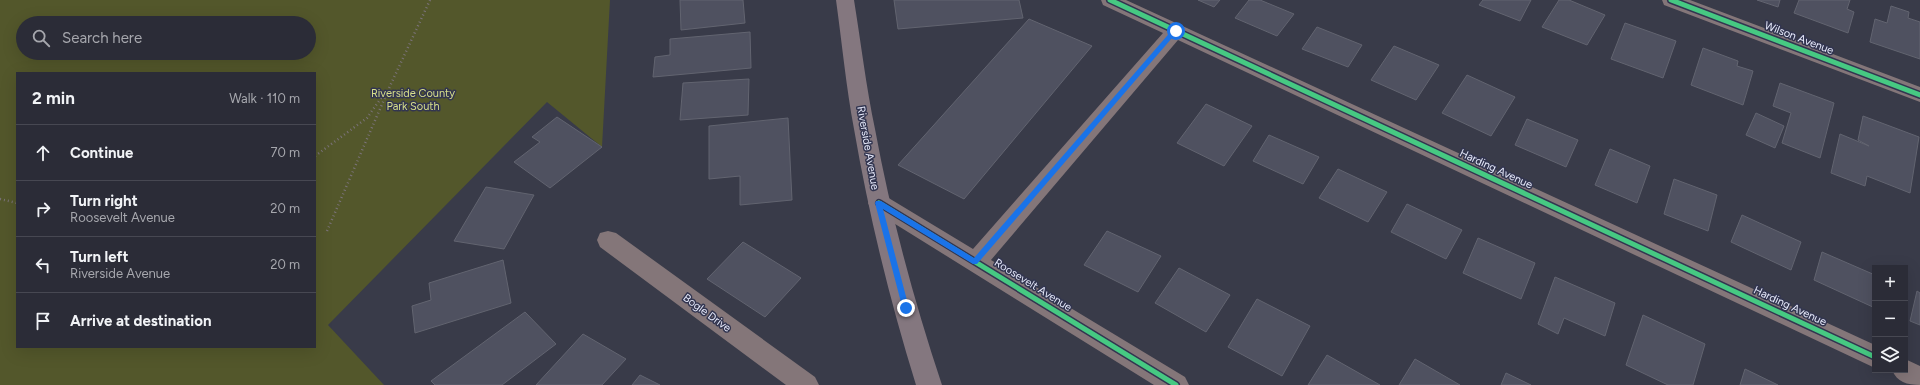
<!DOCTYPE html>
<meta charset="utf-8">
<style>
:root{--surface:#2b2c37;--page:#33343f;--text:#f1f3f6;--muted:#a6a7ad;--line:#474852}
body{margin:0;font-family:Figtree,sans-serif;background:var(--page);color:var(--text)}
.controls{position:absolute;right:12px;bottom:12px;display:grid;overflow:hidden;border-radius:0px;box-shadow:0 4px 16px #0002}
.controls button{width:36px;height:36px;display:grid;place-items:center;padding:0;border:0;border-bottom:1px solid var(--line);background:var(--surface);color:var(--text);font:20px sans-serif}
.stop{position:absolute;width:12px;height:12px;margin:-9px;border:3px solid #1a73e8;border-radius:50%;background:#fff}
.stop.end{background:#1a73e8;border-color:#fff;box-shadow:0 1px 4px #0008}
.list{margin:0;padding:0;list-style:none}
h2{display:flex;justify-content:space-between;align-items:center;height:52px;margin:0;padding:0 16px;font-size:17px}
h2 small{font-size:13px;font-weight:400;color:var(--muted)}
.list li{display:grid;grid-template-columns:26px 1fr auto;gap:12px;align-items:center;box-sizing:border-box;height:56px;padding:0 16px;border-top:1px solid var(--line)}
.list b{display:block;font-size:15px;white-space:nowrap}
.list p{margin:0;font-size:13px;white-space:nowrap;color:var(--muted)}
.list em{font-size:13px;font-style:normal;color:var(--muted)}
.icon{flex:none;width:22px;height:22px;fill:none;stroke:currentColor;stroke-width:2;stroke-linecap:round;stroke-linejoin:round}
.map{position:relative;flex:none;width:1920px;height:385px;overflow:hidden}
.search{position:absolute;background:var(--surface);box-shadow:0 4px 16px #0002;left:16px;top:16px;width:300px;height:44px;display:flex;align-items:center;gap:10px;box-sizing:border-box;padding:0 14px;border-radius:22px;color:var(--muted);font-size:15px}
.panel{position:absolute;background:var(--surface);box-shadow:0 4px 16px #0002;left:16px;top:72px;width:300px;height:276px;border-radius:0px}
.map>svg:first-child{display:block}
.green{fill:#53572b;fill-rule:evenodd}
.building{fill:#4f5160;stroke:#626470}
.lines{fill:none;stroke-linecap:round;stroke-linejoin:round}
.path{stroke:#7b7379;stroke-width:2.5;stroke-dasharray:1 3;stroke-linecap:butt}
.minor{fill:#847679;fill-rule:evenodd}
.major{fill:#84777f;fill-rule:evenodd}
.cycleway-casing{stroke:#323550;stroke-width:8}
.cycleway{stroke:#46c982;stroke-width:5}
.route{fill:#1a73e8}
.labels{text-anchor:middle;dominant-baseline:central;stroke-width:3;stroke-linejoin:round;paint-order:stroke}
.street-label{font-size:11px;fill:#e9ecfd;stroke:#323550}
.park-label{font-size:11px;fill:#d7df8a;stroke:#323550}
</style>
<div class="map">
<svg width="1920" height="385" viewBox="0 0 1920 385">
<rect width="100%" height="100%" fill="#393b49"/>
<!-- green -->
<path class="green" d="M0,0H610L602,147L547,102L328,325L384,385H0ZM23,23H309V53H23ZM17,73H315V347H17Z"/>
<!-- building -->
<path class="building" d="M680,0H743L745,23L681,30Z
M894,0H1019L1023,18L898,29Z
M1198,0H1220L1214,7Z
M1249,0H1260L1294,14L1277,36L1235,18Z
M1483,0H1531L1520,21L1479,5Z
M1559,0H1569L1605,15L1587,45L1542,27Z
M1757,0H1780L1778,7Z
M1799,0H1850L1847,9L1854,12L1848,33L1794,13Z
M1891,6L1909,12L1908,18L1920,22V59L1870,42L1875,19L1887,23Z
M1029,19L1092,46L964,199L898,165Z
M1625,23L1676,41L1663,78L1611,59Z
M1317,27L1362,45L1348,67L1302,49Z
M750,32L751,68L653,77L655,57L670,55V39Z
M1394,46L1439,65L1416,100L1371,80Z
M1703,48L1738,61L1737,66L1753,71L1743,105L1691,85Z
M1467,75L1515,97L1491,136L1442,113Z
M749,79L748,115L680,120L683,83Z
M1780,83L1834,103L1820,158L1782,143L1791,113L1773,106Z
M1206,104L1252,126L1224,166L1177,143Z
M1756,113L1784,126L1775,148L1746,135Z
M1863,116L1919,137L1910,193L1867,176L1865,186L1831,173L1840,134L1869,146L1858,140Z
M557,117L602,147L550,188L514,162L540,142L532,137Z
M788,118L792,200L740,205V176L709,179V126Z
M1527,119L1578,140L1566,167L1515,145Z
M1269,135L1319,157L1303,184L1253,161Z
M1610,149L1650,166L1637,203L1595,185Z
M1338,169L1387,192L1368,222L1319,198Z
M1674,179L1717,195L1708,231L1664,214Z
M486,187L534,195L504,249L454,241Z
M1407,204L1462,230L1446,259L1391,232Z
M1742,215L1801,242L1791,270L1731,242Z
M1107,231L1161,256L1138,292L1084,265Z
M1478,238L1535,263L1521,299L1463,273Z
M743,242L801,278L765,317L707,279Z
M1822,252L1875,275V308L1814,280Z
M503,260L511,303L415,333L412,306L431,300L429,283Z
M1179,268L1230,295L1206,332L1155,303Z
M1555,277L1615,303L1605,336L1564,318L1558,334L1538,324Z
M1917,291L1920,293V325L1910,321Z
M1257,299L1310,326L1282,376L1228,347Z
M525,312L556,344L502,385H435L431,381Z
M1643,315L1705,344L1693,385H1668L1626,365Z
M583,334L626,359L602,385H536Z
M1327,355L1380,385H1308Z
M1415,359L1460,385H1399Z
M1745,369L1778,385H1740Z
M1506,373L1531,385H1501Z
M640,375L660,385H632Z"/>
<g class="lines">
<!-- path -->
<path class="path" d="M315,156L367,118L386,91
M0,199L17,203
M327,231L390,86L430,0"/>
<!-- minor -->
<path class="minor" d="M1101,0H1126L1875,345V368L1178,40L991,260L1185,377L1189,385H1154L871,209L868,203L871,197L879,194L887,197L973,249L1163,33L1103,5Z
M1662,0H1690L1920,87V102L1664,5Z
M608,231L616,233L815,377L819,385H786L600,247L597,240L600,233Z
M1905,359L1920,366V385C1907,385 1897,382 1892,370H1905Z"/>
<!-- major -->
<path class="major" d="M836,0H854C861,43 866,86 875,129C891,216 914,301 942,385H916C890,301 869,216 854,129C846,86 842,43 836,0Z"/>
<!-- cycleway casing -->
<g class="cycleway-casing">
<path id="cycleway" d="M1110,0L1875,357
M1671,0L1920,95
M879,203L1176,385"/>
</g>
<!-- cycleway -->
<use href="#cycleway" class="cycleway"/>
</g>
<!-- route -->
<path class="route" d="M1173,29L1178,31L977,264H973L883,209L909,308L906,311L903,310L875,203L876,201H881L974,258Z"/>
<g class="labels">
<!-- street labels -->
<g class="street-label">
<text transform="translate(1799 38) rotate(21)">Wilson Avenue</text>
<text transform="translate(868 148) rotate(80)">Riverside Avenue</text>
<text transform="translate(1496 169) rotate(25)">Harding Avenue</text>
<text transform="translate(1033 285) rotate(32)">Roosevelt Avenue</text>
<text transform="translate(1790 306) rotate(25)">Harding Avenue</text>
<text transform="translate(707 313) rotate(36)">Bogle Drive</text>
</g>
<!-- park labels -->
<g class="park-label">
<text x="413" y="93">Riverside County<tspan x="413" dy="13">Park South</tspan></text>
</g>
</g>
</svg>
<div class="controls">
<button>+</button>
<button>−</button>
<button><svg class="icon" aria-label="layers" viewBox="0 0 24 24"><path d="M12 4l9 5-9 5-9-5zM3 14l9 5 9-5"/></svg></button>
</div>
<div class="stop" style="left:1176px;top:31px"></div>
<div class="stop end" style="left:906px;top:308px"></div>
<div class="search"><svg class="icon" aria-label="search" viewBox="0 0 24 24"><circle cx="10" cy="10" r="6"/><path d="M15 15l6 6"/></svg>Search here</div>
<section class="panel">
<h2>2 min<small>Walk · 110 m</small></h2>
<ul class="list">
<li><svg class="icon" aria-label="ahead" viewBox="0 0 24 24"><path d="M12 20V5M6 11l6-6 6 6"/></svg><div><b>Continue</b></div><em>70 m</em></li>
<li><svg class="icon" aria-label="right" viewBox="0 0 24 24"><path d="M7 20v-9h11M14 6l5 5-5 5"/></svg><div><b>Turn right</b><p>Roosevelt Avenue</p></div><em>20 m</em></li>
<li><svg class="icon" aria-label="left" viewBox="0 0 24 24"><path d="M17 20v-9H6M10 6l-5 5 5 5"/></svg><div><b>Turn left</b><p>Riverside Avenue</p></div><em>20 m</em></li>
<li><svg class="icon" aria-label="arrive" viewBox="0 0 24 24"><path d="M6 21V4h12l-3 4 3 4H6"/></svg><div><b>Arrive at destination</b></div></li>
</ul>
</section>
</div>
